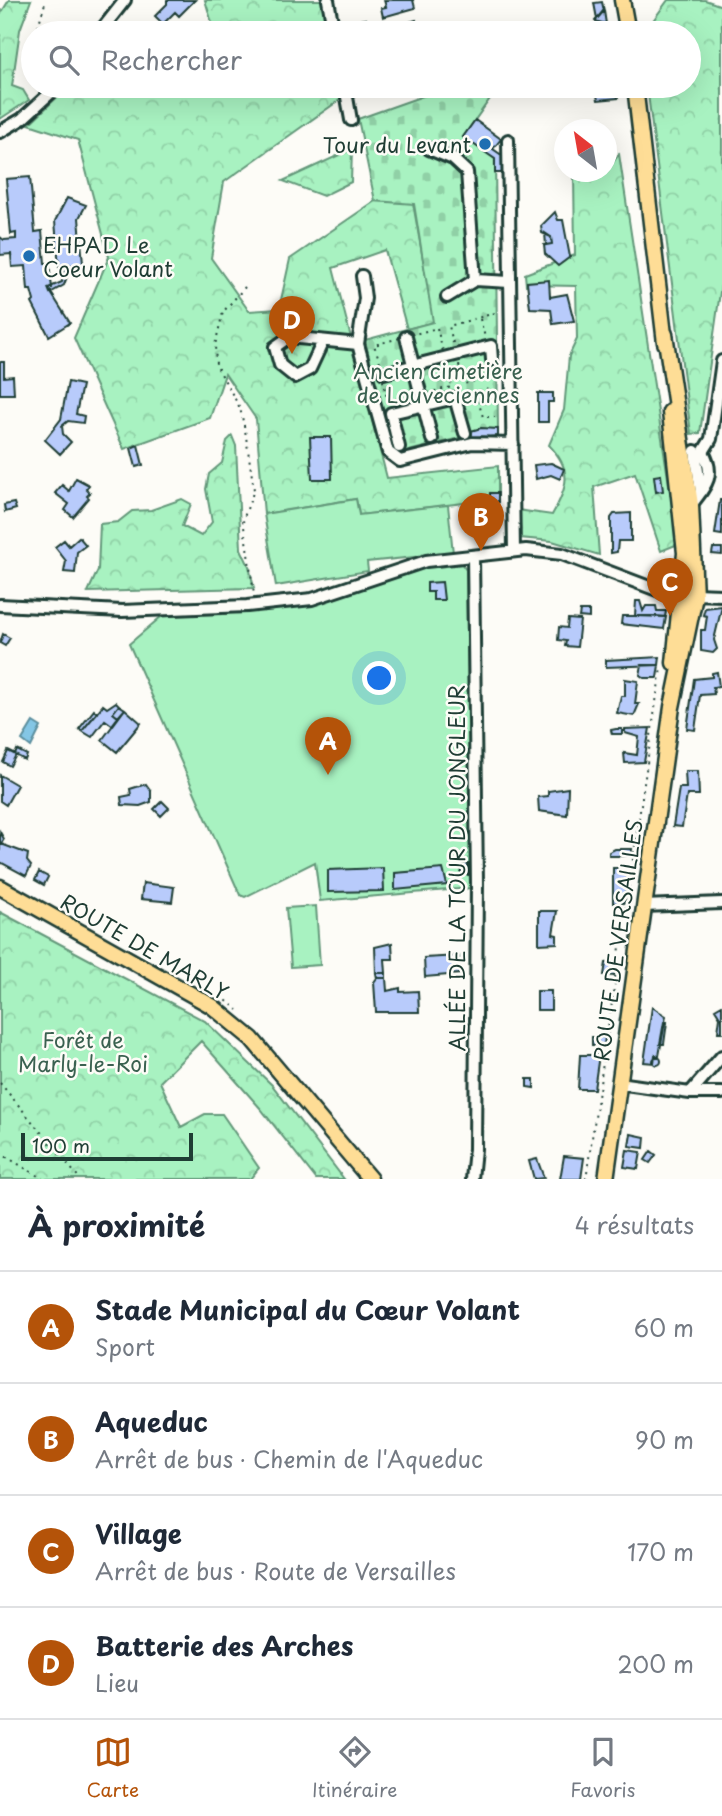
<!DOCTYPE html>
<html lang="fr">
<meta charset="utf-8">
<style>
:root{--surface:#fff;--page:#f6f6f7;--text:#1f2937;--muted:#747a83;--line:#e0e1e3;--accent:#b45309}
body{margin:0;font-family:"Playpen Sans",sans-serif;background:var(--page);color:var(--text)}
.compass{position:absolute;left:554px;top:119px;width:63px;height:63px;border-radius:50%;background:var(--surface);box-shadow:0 7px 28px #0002;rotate:329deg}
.scale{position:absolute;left:21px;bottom:18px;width:172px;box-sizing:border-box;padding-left:7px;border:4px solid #1f3d34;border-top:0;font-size:19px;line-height:24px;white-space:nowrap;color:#1f3d34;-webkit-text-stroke:5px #fdfcf7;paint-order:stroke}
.you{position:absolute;left:380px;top:679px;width:24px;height:24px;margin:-18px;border:5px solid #fff;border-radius:50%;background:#1a73e8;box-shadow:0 0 0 10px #1a73e833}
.badge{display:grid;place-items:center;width:46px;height:46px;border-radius:50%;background:var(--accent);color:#fff;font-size:23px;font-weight:700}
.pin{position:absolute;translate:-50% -58px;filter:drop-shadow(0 2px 4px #0008)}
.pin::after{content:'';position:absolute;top:37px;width:24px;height:21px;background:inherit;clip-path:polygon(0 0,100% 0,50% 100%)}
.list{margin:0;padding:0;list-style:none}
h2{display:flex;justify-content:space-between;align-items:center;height:91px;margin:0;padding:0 28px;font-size:30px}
h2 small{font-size:23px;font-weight:400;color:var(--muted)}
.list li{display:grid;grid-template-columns:46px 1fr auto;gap:21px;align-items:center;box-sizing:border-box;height:112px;padding:0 28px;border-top:2px solid var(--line)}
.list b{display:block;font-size:26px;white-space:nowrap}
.list p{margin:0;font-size:23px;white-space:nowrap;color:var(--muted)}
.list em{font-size:23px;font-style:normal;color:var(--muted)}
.icon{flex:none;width:38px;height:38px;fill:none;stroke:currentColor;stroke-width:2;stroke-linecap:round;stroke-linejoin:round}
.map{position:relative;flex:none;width:722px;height:1179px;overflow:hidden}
.search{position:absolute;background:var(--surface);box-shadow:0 7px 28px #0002;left:21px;right:21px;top:21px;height:77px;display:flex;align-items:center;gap:18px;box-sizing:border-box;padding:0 24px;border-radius:38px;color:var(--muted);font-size:26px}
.sheet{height:539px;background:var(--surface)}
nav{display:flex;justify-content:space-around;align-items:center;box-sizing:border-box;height:98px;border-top:2px solid var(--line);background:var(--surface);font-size:19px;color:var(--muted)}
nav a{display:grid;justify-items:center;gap:4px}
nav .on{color:var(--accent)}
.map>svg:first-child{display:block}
.forest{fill:url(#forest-crowns);stroke:#64987a;stroke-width:2}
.cemetery{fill:url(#cemetery-stones);stroke:#64987a;stroke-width:2}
.garden{fill:#a8f2c1;stroke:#64987a;stroke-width:2}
.water{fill:#84c6e5;stroke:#5c8f9e;stroke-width:2}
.building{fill:#b8cbfb;stroke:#1f3d34;stroke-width:2}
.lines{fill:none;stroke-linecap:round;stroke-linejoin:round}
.minor-casing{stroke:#1f3d34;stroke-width:16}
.major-casing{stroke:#1f3d34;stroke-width:19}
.path{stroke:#1f3d34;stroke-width:2;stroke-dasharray:2 5;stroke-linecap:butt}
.minor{stroke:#fdfcf7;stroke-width:10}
.major{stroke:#fedd96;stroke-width:14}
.poi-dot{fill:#1f6fb2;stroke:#fdfcf7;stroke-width:2.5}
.labels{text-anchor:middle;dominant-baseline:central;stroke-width:5;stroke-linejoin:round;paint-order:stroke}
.poi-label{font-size:21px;fill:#1f3d34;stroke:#fdfcf7;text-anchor:end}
.park-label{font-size:21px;fill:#3a6150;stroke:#fdfcf7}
.street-label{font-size:21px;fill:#1f3d34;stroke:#fdfcf7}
</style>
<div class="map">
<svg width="722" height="1179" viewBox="0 0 722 1179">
<defs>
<pattern id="forest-crowns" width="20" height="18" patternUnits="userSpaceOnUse" patternTransform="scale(1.75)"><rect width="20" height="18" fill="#a8f2c1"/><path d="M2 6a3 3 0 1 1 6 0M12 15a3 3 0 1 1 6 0" fill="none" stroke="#90d0a6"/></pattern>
<pattern id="cemetery-stones" width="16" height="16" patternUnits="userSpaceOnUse" patternTransform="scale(1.75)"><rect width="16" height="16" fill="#a8f2c1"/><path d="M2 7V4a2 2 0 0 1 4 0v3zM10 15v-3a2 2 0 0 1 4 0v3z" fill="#90d0a6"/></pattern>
</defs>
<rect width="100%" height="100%" fill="#fdfcf7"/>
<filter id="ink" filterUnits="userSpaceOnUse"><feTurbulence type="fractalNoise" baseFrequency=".0143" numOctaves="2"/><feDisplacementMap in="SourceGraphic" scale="14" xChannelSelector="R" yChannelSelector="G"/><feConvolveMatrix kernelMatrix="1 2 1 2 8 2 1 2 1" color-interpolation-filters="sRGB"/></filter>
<g filter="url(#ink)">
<!-- forest -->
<path class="forest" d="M9,0H31L20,30L12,86L23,90L29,100L0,119V15Z
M205,0H323L329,33H215Z
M668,0H705L722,6V278L700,433L691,434L647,86H689V33H644Z
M69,86H339L341,99L224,182L211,258L249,311L279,309L290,259L375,201L413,203L434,322L407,329L385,250L333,268L387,478L498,466V493H490V500L359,515L356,499L264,514L256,419L225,374L210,418L124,449L74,338L109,257L78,140L29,124Z
M352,149L351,182L323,196L283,181Z
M619,154L678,544L661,551L635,473L594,487L599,555L552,541L520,538L517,510L552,515C568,487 573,470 549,445L564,410L569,356L577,339L576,286L526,285L525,274L575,255L574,172H606Z
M232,436L236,446L241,549L249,566L254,588L88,592L98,570L100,524L118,522L132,511L151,510L182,499L191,504L182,526L201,536L212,522L206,489L209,474L222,463L227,441Z
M0,912L205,1021L272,1085L344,1179H316L261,1109L201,1041L160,1082L181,1127L205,1114H222L259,1168L250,1179H0Z"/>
<!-- cemetery -->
<path class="cemetery" d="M451,86H487L494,93L463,137L495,159L498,429L471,431V435L401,453L390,447L365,340L433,322L414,204L375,201L358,119Z"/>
<!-- garden -->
<path class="garden" d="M356,499L359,515L448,505L453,553L367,562L368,571L276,586L264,514Z
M461,563L466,570L471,888L320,901L315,862L245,897L240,895L129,644L162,616L297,606L325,600L422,567Z
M316,906L320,965L291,967L286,908Z"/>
<!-- water -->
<path class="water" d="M33,722L41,727L31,747L22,740Z"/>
<!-- building -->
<path class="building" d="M167,0H195L179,16L175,12L163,24L155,16L167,4Z
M384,0H413L415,8L383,17L381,8L386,7Z
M602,2L604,11L597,19L594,3Z
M603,11H604L606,24L595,21Z
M366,19L369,33H351L350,22Z
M416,20L418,29L395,32L393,27Z
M595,86H616L618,98L598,100Z
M475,120L501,139L493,149L503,156V173H495V159L463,137Z
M30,177L35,232L42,231L45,263H49L52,288H48L70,323L49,336L32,303L34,301L31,290H28L26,266L12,267L11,254L0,255V237L4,240L16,239V233L11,234L6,179Z
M67,198L86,205L79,218L83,264L59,267L55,221Z
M555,212L558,220H563L570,257L558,266L545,254L544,245L552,244L551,237L542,233L541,226Z
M545,233L551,237L552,244L546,245Z
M65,266H68L69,271L64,285L50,293L48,288L62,282Z
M549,280L550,297L567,294L574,321L553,324L551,309L530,308L527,282Z
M0,362H4V377L13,376L14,394H0Z
M68,382L82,385L76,414L84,416L83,423L68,421L62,426L63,434L71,442L60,454L45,440L61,419Z
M538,393H553V402H548V422H538Z
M481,428L498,429V436L472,439L471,431Z
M310,437H331L332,479H312Z
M138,445L143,465L136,467L131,448Z
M551,463L564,469L560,479L551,475L536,479L534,465Z
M661,475L663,491L656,492L654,476Z
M76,478L89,485L86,489L90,493L87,496L89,498L73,517L65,510L69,504L55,493L62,485L69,491Z
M490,493H498V510H490Z
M720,500H722V535L715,534Z
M14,503L16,509L5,512L4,505Z
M631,513V541H618L617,552L611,553V518L614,514Z
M79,537L86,545L77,552L75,573L64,572L66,561L55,547L64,540L69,546Z
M713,548H722V555L712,554Z
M442,582L444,600H433V592H427V583Z
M636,601H640L643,611L646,606H656L657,611H666L665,617L635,616Z
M722,606L714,640L717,649L713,653L701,651V630H705L707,616L703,615L705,608Z
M580,611H589V618L579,617Z
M622,616H656L666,617L664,629L621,624Z
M568,619L580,620L577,647L565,646L566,641L558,640L559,627L567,628Z
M3,634L10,638L5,646L0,643Z
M660,657L659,665L606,667V660Z
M642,665H659L657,678H644L640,675Z
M717,672L719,686L713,687L714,694L700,695L695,730L687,729L694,679L712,677V673Z
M625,679L638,681L635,704H639L634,716L617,713L621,696H625Z
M116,702L119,705L113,713L118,717L112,725L105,720L92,737L82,731L103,705L107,708Z
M119,705L125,709L118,717L113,713Z
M125,709L141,723L117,752L102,740Z
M94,710L97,713L82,731L79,729Z
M650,728L644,762L625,763L624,753L637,755L639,737L625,733V729Z
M616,729H622V734H612L611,730Z
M17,750L27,755L25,760L15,755Z
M8,751L16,755L10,766L3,762Z
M685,771H698L699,795H687L682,827L673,826L679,788H686Z
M0,775L17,785L6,805L0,801Z
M146,784L151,791V802L140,806L122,805L121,797L131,795L130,789Z
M568,788L567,815L539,811L538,797L548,796V791Z
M162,801L169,808L161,816L154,809Z
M0,832L4,839L1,844L28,854L27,861L31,866L26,876L0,862Z
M615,849H632L631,856H609V852Z
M461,864H468V875H461Z
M383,868L384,891L328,892V870Z
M613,868H629L624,903H613Z
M443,869L447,885L395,890V873Z
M39,872L48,877L44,885L35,880Z
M143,883L174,887L172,902L141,899Z
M539,911H557L553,934L557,935V943L539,944Z
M392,943L393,959H385L386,973H376L375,947Z
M459,956L460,974L425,977L424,958Z
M616,962L614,976L604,975L606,963Z
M376,973H386V978H377Z
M377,978H386L387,991L400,988V992L418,991L419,1012H376L374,982Z
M537,991H551V1010H537Z
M722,1005V1032H718L720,1017L715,1009Z
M652,1007L666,1016L659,1056L655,1055L654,1063L644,1062Z
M664,1022H667L664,1044H660Z
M592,1037H605L604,1045H592Z
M580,1055H599L594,1089H578Z
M653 1061a4 4 0 1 1 8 0a4 4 0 1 1-8 0Z
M527,1079H534V1088L527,1087Z
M631,1134L645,1137L644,1148L629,1146Z
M627,1150L641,1152L638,1169L624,1167Z
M651,1151L656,1155L650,1163L645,1160Z
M564,1156L584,1158L581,1179H560Z
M537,1159L544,1178L534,1179L529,1161Z"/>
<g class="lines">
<!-- minor casing -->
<g class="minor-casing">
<path id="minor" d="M328,0L334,33
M99,33L125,0
M345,86L351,120
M0,132L22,119L58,86
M508,140L514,551
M429,149L453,159L467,172L475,280L510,282
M447,297L475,280
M406,337L432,439
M323,341L310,369L295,377L280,365L275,347L289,337L358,344L365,298L362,276
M358,344L388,452L400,461L472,443L513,444
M384,373L491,346L492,360
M399,447L391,413L455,398L465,433
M695,451L701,492
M703,452L711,439L722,361
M691,505C706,486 716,475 703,452
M0,605L122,611L247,606L312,599L426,561L526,550L562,554L665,593L722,595
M643,906L722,903
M618,1083L690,1093H722
M690,1093L722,1056
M472,1179L475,1149L477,883L473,556"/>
</g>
<!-- major casing -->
<g class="major-casing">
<path id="major" d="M622,0L628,33
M635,86L665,343
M670,412L685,553L674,663
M0,887L212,1006L252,1039L370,1179
M606,1179L672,707L695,596L691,505L665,334"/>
</g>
<!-- path -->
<path class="path" d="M36,33L46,0
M245,287L223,312L215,345L216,365L240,408L245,430L254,490L243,520L254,594
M480,319L485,337
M437,328L452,387L388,402L383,382L384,373L374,345Z
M453,343L449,326L495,313
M459,365L464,384L494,376L493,372
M476,394L483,417H495
M466,395L492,388
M221,996L238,1010
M0,1083L80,1179
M0,1153L43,1179
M586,1179L661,668"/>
<!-- minor -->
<use href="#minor" class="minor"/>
<!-- major -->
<use href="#major" class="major"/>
</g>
</g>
<!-- markers -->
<g class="poi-dot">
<circle cx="485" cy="144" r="7"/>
<circle cx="29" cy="256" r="7"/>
</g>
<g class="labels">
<!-- poi labels -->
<g class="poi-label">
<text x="471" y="144">Tour du Levant</text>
<text x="43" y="244" text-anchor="start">EHPAD Le<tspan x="43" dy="24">Coeur Volant</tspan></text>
</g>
<!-- park labels -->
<g class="park-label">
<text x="438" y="370">Ancien cimetière<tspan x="438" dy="24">de Louveciennes</tspan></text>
<text x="83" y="1039">Forêt de<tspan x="83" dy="24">Marly-le-Roi</tspan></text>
</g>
<!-- street labels -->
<g class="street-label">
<text transform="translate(456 868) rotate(-90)">ALLÉE DE LA TOUR DU JONGLEUR</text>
<text transform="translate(617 940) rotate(-82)">ROUTE DE VERSAILLES</text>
<text transform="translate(145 946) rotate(30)">ROUTE DE MARLY</text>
</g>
</g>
</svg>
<svg class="compass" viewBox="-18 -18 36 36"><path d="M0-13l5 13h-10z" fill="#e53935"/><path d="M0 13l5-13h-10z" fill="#747a83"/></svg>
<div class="scale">100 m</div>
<div class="you"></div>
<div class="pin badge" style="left:328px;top:775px">A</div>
<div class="pin badge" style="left:481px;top:551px">B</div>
<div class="pin badge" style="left:670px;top:616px">C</div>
<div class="pin badge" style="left:292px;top:354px">D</div>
<div class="search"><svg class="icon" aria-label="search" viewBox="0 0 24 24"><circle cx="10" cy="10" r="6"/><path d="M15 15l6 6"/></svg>Rechercher</div>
</div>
<section class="sheet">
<h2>À proximité<small>4 résultats</small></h2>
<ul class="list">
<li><span class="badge">A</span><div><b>Stade Municipal du Cœur Volant</b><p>Sport</p></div><em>60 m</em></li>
<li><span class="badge">B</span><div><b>Aqueduc</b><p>Arrêt de bus · Chemin de l'Aqueduc</p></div><em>90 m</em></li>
<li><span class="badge">C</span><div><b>Village</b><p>Arrêt de bus · Route de Versailles</p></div><em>170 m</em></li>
<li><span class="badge">D</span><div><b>Batterie des Arches</b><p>Lieu</p></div><em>200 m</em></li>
</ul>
</section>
<nav>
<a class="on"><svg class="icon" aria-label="map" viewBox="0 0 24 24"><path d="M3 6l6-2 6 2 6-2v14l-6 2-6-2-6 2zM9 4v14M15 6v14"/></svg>Carte</a>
<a><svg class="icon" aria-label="directions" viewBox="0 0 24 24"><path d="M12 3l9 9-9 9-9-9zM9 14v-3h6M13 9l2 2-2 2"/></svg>Itinéraire</a>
<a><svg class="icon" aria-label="saved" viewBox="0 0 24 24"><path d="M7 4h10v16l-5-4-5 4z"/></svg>Favoris</a>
</nav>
